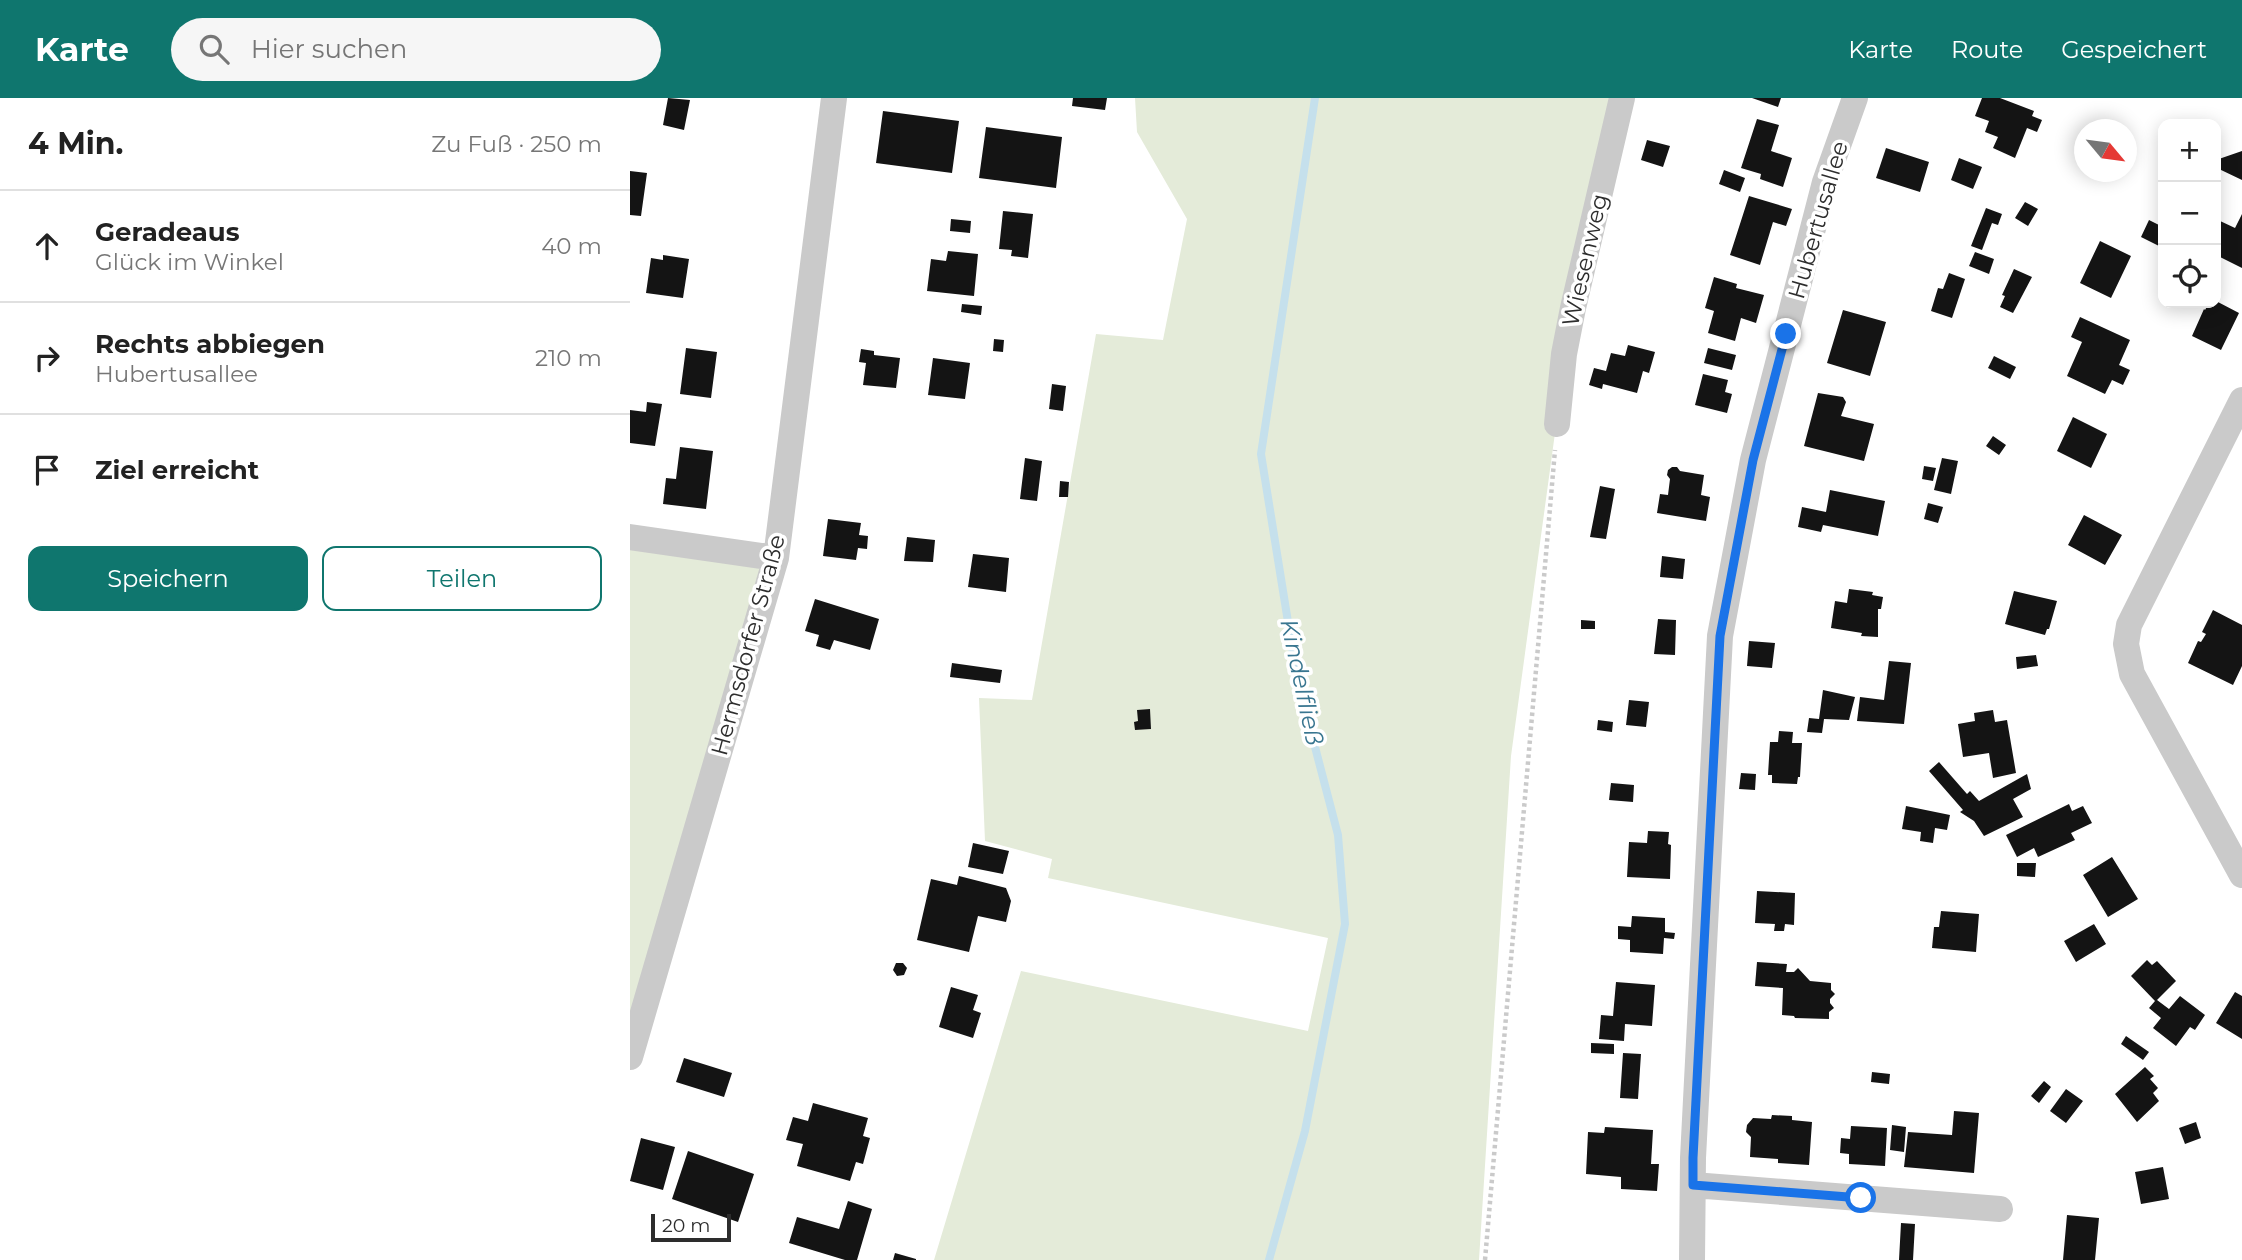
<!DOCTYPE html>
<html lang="de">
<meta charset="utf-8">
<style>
:root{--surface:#fff;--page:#f6f6f6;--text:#222;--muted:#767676;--line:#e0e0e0;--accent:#0f766e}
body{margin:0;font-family:Montserrat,sans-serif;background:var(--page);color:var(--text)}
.controls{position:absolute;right:21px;top:21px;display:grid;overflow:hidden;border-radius:14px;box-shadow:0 4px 18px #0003}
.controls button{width:63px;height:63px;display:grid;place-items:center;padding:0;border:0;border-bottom:2px solid var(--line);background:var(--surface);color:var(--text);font:35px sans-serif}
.compass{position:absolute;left:1444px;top:21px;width:63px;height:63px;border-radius:50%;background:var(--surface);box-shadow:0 4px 18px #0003;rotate:119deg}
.scale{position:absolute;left:21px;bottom:18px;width:80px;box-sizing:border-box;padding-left:7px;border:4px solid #2d2d2d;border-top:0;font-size:19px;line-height:24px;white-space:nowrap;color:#2d2d2d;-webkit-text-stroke:5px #fff;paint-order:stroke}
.stop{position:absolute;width:21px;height:21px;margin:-16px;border:5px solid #1a73e8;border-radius:50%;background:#fff}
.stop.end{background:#1a73e8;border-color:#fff;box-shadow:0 2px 7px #0008}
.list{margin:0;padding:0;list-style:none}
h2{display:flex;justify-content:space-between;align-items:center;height:91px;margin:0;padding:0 28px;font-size:30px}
h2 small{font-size:23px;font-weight:400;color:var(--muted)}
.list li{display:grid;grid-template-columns:46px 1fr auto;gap:21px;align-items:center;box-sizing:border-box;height:112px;padding:0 28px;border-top:2px solid var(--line)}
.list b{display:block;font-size:26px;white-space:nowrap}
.list p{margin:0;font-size:23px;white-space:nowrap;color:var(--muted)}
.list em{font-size:23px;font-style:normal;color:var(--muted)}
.actions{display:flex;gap:14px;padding:21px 28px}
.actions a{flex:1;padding:16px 0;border:2px solid var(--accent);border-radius:14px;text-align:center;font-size:24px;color:var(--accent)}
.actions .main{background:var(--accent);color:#fff}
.icon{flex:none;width:38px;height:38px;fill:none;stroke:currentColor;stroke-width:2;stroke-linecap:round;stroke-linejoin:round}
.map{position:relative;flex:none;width:1612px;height:1162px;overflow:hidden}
header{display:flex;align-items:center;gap:42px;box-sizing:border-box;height:98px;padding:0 35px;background:var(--accent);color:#fff}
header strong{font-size:33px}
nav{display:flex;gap:38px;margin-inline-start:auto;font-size:24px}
.search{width:490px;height:63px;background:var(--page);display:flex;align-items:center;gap:18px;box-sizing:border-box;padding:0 24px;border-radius:38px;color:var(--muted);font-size:26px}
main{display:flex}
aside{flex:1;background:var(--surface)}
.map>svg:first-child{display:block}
.green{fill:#e4ebd9}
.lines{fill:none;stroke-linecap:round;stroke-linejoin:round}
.stream{stroke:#c5e0ec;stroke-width:8}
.building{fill:#141414}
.path{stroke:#cacaca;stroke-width:4.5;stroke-dasharray:3.5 3.5;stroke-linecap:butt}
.minor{stroke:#cacaca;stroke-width:26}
.route{stroke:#1a73e8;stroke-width:9}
.labels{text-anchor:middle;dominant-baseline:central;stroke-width:7;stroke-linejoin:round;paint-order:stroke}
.street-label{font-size:23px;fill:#2d2d2d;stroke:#fff}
.water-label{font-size:24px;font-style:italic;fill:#397690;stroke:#fff}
</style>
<header>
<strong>Karte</strong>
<div class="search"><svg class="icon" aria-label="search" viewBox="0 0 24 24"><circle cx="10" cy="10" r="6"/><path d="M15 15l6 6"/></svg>Hier suchen</div>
<nav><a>Karte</a><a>Route</a><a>Gespeichert</a></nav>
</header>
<main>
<aside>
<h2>4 Min.<small>Zu Fuß · 250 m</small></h2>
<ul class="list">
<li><svg class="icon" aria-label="ahead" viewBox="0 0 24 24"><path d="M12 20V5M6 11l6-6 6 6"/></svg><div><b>Geradeaus</b><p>Glück im Winkel</p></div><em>40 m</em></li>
<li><svg class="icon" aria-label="right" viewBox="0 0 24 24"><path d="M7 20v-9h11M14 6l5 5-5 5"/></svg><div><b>Rechts abbiegen</b><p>Hubertusallee</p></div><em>210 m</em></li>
<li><svg class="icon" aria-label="arrive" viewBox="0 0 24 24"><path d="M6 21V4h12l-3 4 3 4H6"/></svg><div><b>Ziel erreicht</b></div></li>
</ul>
<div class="actions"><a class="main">Speichern</a><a>Teilen</a></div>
</aside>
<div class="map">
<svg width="1612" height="1162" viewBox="0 0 1612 1162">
<rect width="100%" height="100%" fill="#fff"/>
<!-- green -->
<path class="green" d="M505,0H983L925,335L881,658L849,1162H304L391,873L678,933L698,840L418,780L422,761L355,743L349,600L402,602L466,236L533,242L557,121L507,34Z
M0,439L146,460L0,959Z"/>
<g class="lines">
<!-- stream -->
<path class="stream" d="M639,1162L675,1033L715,826L708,737L667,580L631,356L685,0"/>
</g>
<!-- building -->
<path class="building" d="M38,0L60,2L54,32L33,27Z
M443,0H477L475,12L442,8Z
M1122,0H1151L1148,9Z
M1352,0H1370L1404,13L1402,18L1412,22L1407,34L1397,30L1385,60L1363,50L1368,39L1355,34L1359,23L1345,18Z
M253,13L329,23L322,75L246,65Z
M1127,21L1149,27L1141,53L1162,60L1153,89L1130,81L1131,76L1111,70Z
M356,29L432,39L426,90L349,80Z
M1017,42L1040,48L1033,69L1011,62Z
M1256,50L1299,64L1290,94L1246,80Z
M1612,53V82L1589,71L1586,77V62Z
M1329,60L1352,69L1343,91L1321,82Z
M1094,72L1115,80L1110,94L1089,86Z
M0,73L17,75L11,118L0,117Z
M1119,98L1162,111L1156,128L1143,124L1130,167L1100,157Z
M1395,104L1408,111L1398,128L1385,120Z
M1356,110L1372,116L1368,127L1362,125L1352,152L1341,148Z
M373,113L403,116L398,160L381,158L382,152L369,151Z
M1612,116V170L1586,157L1588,122L1605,130Z
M321,121L341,123L340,135L320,133Z
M1519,122L1533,129V150L1511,139Z
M1470,143L1501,158L1481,200L1450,185Z
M318,153L348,156L344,198L297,193L301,161L316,163Z
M1345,154L1364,161L1359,176L1339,168Z
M33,157L59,161L53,200L16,195L21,160L33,162Z
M1384,171L1402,179L1383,215L1370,209L1375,198L1372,197Z
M1319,175L1335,181L1322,220L1301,213L1308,190L1313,191Z
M1084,179L1107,186L1106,190L1134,197L1126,225L1111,220L1105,243L1078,235L1084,213L1075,210Z
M1586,203L1609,215L1591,252L1562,238L1574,211L1575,212L1579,205Z
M332,206L352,208L351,217L331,214Z
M1213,212L1256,224L1240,278L1197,265Z
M1450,219L1500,242L1489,267L1500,272L1493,287L1482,282L1475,296L1437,278L1452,244L1441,239Z
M364,241L374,242L373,254L363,253Z
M998,247L1025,254L1019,275L1013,273L1007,295L973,286L972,291L959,287L964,270L976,273L981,255L995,258Z
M56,250L87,254L81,300L50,296Z
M1078,250L1106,257L1102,272L1074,265Z
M231,251L244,253V257L270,260L266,290L233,287L236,265L229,264Z
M1364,258L1386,269L1380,281L1358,270Z
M303,260L340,265L335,301L298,297Z
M1073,276L1098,282L1095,294L1102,296L1097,315L1065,307Z
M422,286L436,288L433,313L419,311Z
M1188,295L1213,299L1216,304L1211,318L1244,326L1234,363L1174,348Z
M17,304L32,306L25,348L0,345V312L16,314Z
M1443,319L1477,336L1461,370L1427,353Z
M1363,338L1376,347L1369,357L1356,348Z
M50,349L83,353L76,411L33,406L36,380L46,381Z
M395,360L412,363L407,403L390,401Z
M1312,360L1328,363L1321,396L1304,392Z
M1294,368L1306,370L1303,383L1292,381Z
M1042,369H1047L1050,373L1074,377L1071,397L1080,399L1076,423L1027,415L1030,396L1038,397L1040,381L1037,377L1038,372Z
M430,383L439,384L438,399H429Z
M970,388L985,391L976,441L960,439Z
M1200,392L1255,403L1248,438L1193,427L1191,434L1168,429L1172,409L1196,414Z
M1298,405L1313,409L1308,425L1294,421Z
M1454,417L1492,437L1475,467L1438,447Z
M198,421L231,425L229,437L238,438L237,451L228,450L226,462L193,458Z
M277,439L305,442L303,464L274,463Z
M343,456L379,460L376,494L338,489Z
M1032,458L1055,461L1053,481L1030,479Z
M1219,491L1243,494L1242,497L1253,499L1251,511H1248V539L1231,538L1232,535L1201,530L1205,503L1217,505Z
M1384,493L1427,503L1419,531H1417L1415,537L1375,526Z
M185,501L249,521L240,552L204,542L200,552L186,548L189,537L175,533Z
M1583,512L1612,527V568L1603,587L1558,565L1568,543L1571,544L1576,536L1572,534Z
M1028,521L1046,522L1045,557L1024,556Z
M951,522L965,523V531H951Z
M1119,543L1145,545L1142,570L1117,568Z
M1406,557L1408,568L1387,571L1386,559Z
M1259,563L1281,565L1274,626L1227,623L1230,599L1254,602Z
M322,565L372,572L370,585L320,579Z
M1193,592L1225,599L1219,622L1194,621L1192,635L1177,634L1179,620L1189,621Z
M999,602L1019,604L1016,629L996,627Z
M520,611L521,631L505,632L504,624L508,623L507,612Z
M1363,612L1365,624L1377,622L1386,675L1363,680L1359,655L1333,659L1328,626L1345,623L1344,615Z
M968,622L983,624L982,634L967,632Z
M1149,633L1163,634L1162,645H1172L1170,679H1168L1167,686L1142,685V677H1138L1140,644H1148Z
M1309,664L1337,696L1340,693L1349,703L1397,676L1401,691L1383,701L1393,719L1354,738L1344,723L1330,714L1333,712L1299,673Z
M1111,675L1126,676L1125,692L1109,691Z
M981,685L1004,687L1003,704L979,702Z
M1439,706L1442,713L1453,708L1462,725L1441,735L1445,742L1408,759L1404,750L1387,759L1376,737Z
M1276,708L1320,717L1317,732L1305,730L1303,745L1290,743L1291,734L1272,731Z
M1018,733L1039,734L1038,746L1041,747L1040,781L997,779L999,744L1017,745Z
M343,745L379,753L373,776L338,769Z
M1482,759L1508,801L1478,819L1453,777Z
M1387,765H1406L1405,779L1387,778Z
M329,778L376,790L381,803L376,824L348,818L339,854L287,842L301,781L327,787Z
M1127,793L1165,795L1164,827L1155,826L1154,833H1144L1145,826L1125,825Z
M1311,813L1349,816L1346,854L1302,850L1304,829H1309Z
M1002,818L1035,820V834L1045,835L1044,841L1034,840L1033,856L1000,854V842L988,841V828L1001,829Z
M1464,826L1476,846L1446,864L1434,843Z
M1517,862L1522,867L1527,863L1546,883L1527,902L1539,911L1550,898L1575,917L1565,932L1560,929L1546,948L1523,930L1531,920L1519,910L1525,903L1501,878Z
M1127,864L1157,866L1156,874H1164L1168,870L1180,883L1201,885V892L1205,896L1200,901V905L1204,910L1199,914V921L1165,920L1164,918L1152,917L1153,890L1125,888Z
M266,865H273L277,870L274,877L267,878L263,872Z
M986,884L1025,887L1022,928L995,926L994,943L969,941L971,917L983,918Z
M321,889L348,897L343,912L351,915L343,940L309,929Z
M1605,894L1612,898V941L1586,925Z
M1496,938L1519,954L1513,962L1491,946Z
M961,945L984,946V956L961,955Z
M993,955L1011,956L1008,1001L990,1000Z
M54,960L102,975L94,999L46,984Z
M1515,969L1524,978L1520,981L1528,990L1523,995L1529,1003L1507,1024L1485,996Z
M1242,974L1260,976L1259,986L1241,984Z
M1414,983L1421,989L1409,1005L1401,998Z
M1436,991L1453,1003L1436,1025L1420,1013Z
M183,1005L238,1020L233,1038L240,1040L233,1066L226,1064L220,1083L167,1068L173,1046L156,1042L163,1019L178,1023Z
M1324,1013L1349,1015L1344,1075L1274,1069L1278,1034L1322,1037Z
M1142,1017L1162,1018V1022L1182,1024L1179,1067L1148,1065V1061L1120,1059L1121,1039L1116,1034L1117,1027L1123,1020L1141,1021Z
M1566,1024L1571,1040L1555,1046L1549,1030Z
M1262,1027L1276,1029L1274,1054L1260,1052Z
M1221,1028L1257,1030L1255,1068L1219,1066V1056L1210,1055L1211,1040L1220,1041Z
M975,1029L1023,1032L1021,1066H1029L1027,1093L991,1091V1079L956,1076L958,1034L974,1035Z
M11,1040L45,1049L33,1092L0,1083Z
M58,1053L124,1076L108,1124L42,1101Z
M1533,1069L1539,1101L1511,1106L1505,1074Z
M218,1103L242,1111L227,1162H215L159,1145L167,1119L209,1131Z
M1437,1117L1469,1120L1465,1162H1433Z
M1271,1125L1285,1126L1283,1162H1269Z
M265,1155L286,1161V1162H263Z"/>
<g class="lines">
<!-- path -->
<path class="path" d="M855,1162L925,352"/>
<!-- minor -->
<path class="minor" d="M1612,302L1499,527L1496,546L1502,576L1612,777
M927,326L934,256L943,210L992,0
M0,439L146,460
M0,959L146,460L204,0
M1063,1087L1370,1111
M1062,1162L1063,1060L1090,538L1123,362L1195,84L1225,0"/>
</g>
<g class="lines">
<!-- route -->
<path class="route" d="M1156,236L1123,362L1090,538L1063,1060V1087L1231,1100"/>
</g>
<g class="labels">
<!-- street labels -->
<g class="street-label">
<text transform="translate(1188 122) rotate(-74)">Hubertusallee</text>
<text transform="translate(955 162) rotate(-77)">Wiesenweg</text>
<text transform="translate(118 547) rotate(-75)">Hermsdorfer Straße</text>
</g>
<!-- water labels -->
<g class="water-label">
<text transform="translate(672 584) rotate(78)">Kindelfließ</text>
</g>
</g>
</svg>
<div class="controls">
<button>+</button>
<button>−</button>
<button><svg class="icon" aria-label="locate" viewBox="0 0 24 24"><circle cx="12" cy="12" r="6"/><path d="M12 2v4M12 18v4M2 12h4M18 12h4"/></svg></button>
</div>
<svg class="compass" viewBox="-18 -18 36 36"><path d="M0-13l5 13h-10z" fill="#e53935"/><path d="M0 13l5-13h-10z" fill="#767676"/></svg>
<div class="scale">20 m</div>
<div class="stop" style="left:1231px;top:1100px"></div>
<div class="stop end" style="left:1156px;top:236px"></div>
</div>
</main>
